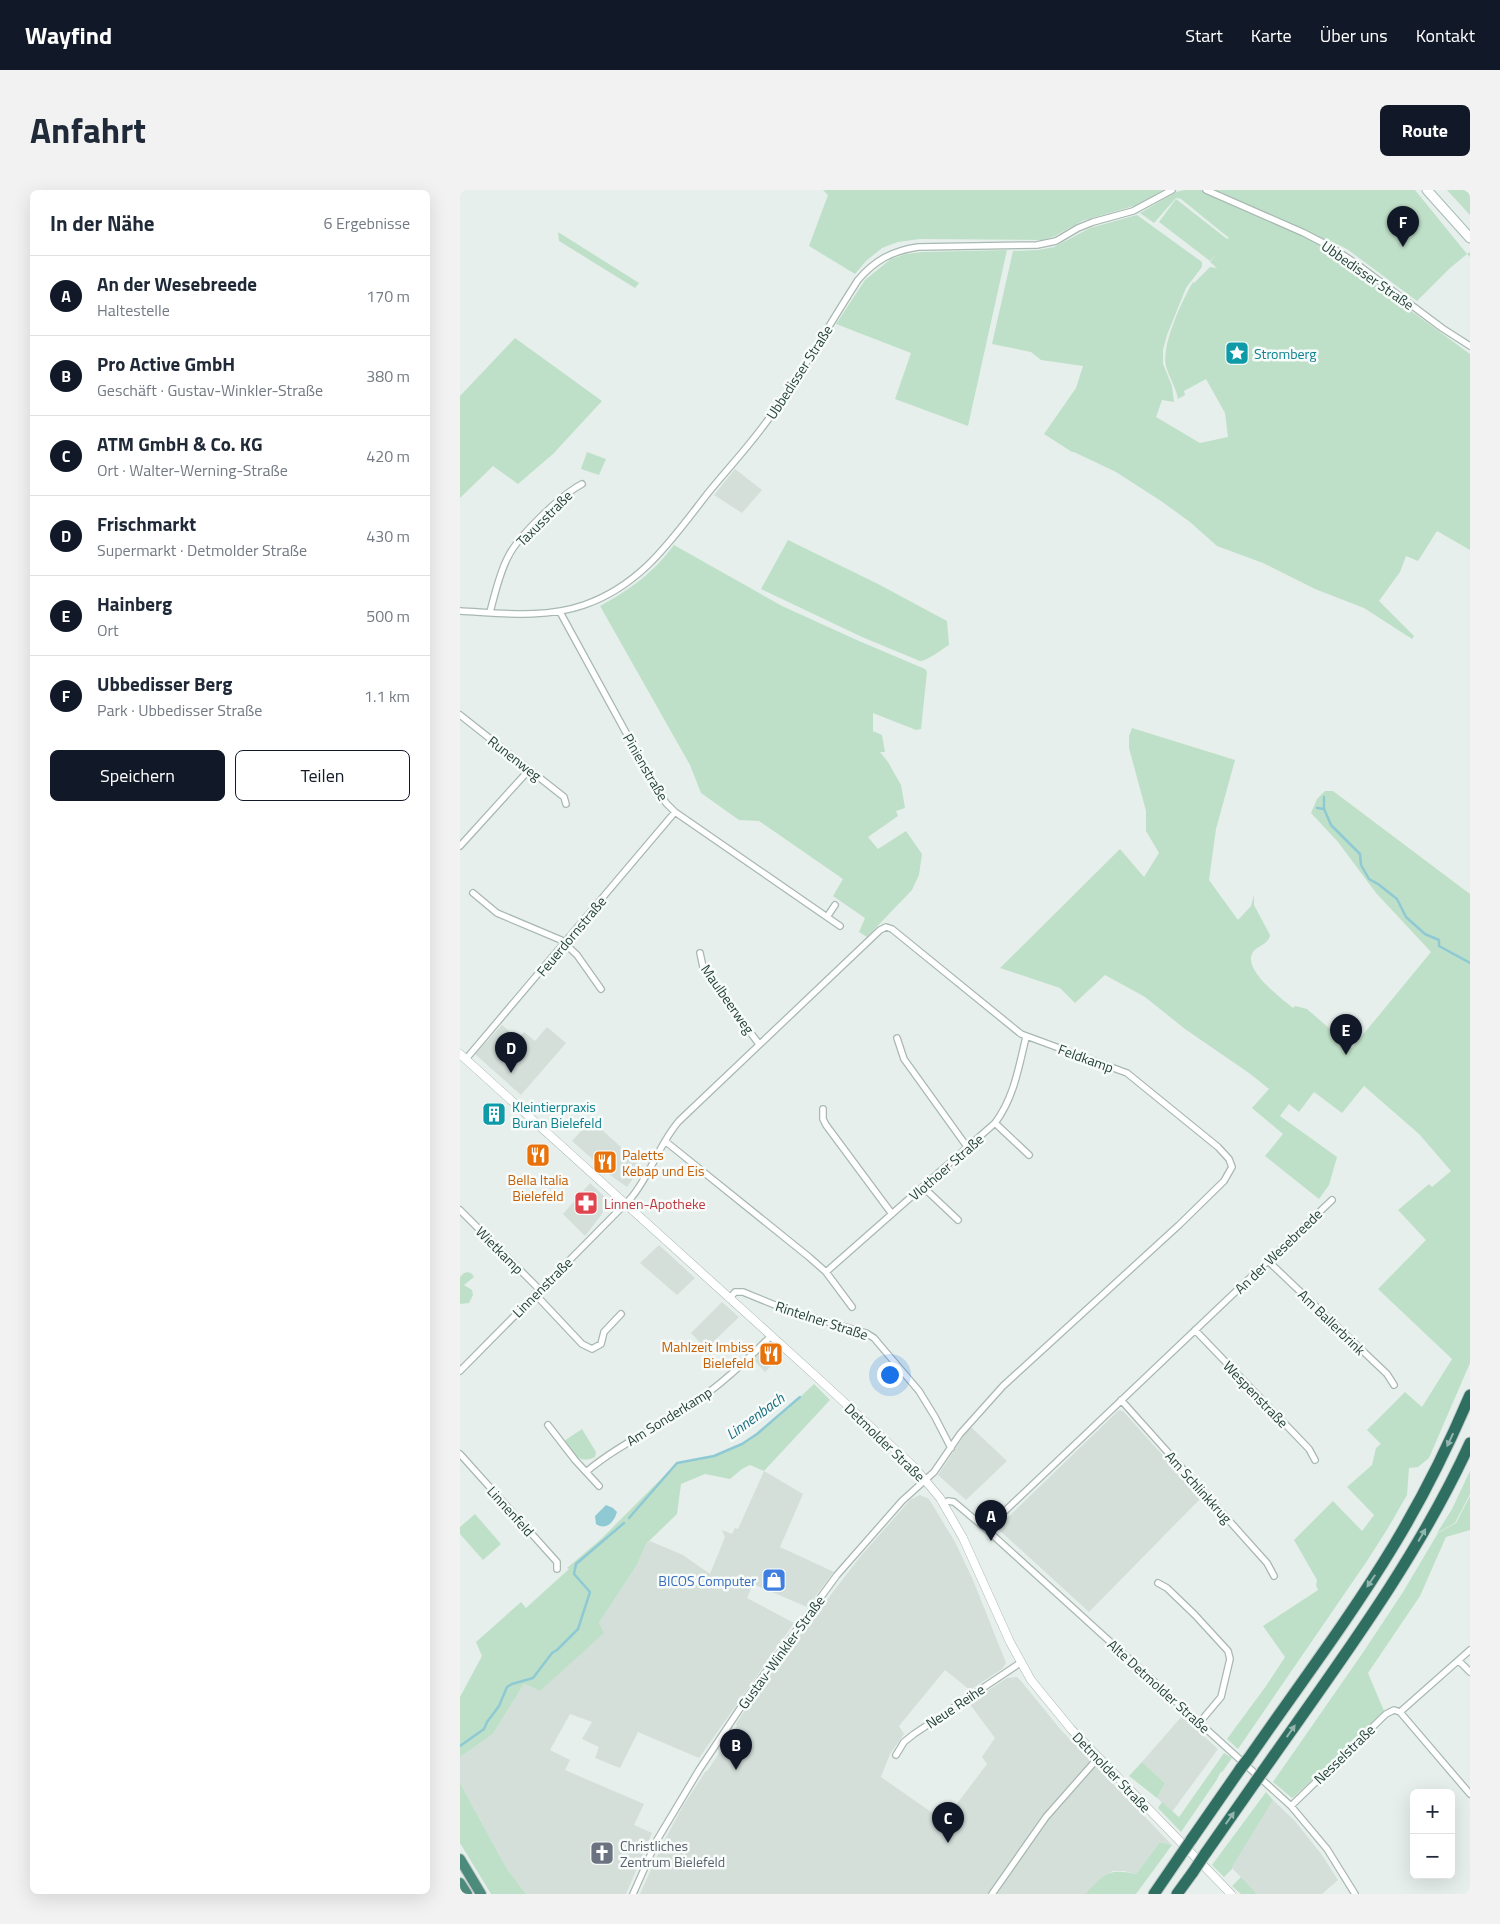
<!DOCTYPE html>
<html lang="de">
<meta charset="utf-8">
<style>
:root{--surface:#fff;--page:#f2f2f3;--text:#1f2937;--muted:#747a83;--line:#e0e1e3;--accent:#111827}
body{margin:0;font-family:"Titillium Web",sans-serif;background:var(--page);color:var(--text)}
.controls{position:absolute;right:15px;bottom:15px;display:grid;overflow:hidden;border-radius:8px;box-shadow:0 5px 20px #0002}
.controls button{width:45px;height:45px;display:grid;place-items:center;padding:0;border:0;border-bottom:1px solid var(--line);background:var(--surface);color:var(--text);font:25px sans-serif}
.you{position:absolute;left:429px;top:1184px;width:18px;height:18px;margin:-12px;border:4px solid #fff;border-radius:50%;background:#1a73e8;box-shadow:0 0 0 8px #1a73e833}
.badge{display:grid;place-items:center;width:32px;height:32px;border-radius:50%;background:var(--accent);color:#fff;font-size:16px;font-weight:700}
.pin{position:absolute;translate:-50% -41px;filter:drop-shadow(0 1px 2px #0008)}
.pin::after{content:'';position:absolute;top:26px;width:18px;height:15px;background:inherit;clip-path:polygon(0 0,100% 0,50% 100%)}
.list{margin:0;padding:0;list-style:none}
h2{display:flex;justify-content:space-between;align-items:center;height:65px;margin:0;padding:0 20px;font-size:21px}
h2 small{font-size:16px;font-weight:400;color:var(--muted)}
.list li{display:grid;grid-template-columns:32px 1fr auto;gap:15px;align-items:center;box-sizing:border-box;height:80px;padding:0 20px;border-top:1px solid var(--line)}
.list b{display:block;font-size:19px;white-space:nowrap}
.list p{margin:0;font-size:16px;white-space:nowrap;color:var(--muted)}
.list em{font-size:16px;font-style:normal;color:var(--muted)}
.actions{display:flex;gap:10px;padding:15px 20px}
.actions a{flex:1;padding:11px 0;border:1px solid var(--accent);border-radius:8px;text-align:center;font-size:18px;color:var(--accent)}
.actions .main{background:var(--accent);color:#fff}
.map{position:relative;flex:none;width:1010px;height:1704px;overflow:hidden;border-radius:8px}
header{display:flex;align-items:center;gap:30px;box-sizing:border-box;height:70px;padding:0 25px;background:var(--accent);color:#fff}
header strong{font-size:24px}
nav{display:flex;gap:28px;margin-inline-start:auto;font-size:18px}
.intro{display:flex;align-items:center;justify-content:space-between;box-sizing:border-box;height:120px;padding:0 30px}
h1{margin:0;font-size:35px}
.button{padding:12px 22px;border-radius:8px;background:var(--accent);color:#fff;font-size:18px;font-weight:700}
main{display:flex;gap:30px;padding:0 30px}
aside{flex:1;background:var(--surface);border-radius:8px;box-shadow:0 5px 20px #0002}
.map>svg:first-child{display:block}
.built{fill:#d4dfda}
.green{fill:#bfe0c8}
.water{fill:#8ec9d4}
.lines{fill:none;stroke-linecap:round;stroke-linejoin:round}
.stream{stroke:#8ec9d4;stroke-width:2.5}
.minor-casing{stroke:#a8b8b2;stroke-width:8}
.tertiary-casing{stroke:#a8b8b2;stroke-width:9}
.secondary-casing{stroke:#a4bbb3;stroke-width:11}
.trunk-casing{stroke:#c2cac8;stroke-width:12}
.motorway-casing{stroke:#c2cac8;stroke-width:13}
.minor{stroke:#fff;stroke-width:5.5}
.tertiary{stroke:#fff;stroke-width:8}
.secondary{stroke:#fff;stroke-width:9}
.trunk{stroke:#4c8a7c;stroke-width:10}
.motorway{stroke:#2f6f62;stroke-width:11}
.motorway-bridge-casing{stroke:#c2cac8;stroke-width:13;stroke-linecap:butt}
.motorway-bridge{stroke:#2f6f62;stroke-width:11}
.oneway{fill:#93b5ae}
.labels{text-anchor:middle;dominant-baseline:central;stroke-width:5;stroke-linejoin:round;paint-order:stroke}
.street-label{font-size:14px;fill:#24423a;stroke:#f7fbf9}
.culture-label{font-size:14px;fill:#0d838f;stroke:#f7fbf9;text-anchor:start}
.food-label{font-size:14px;fill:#c56008;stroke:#f7fbf9;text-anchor:start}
.health-label{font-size:14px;fill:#be3a42;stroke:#f7fbf9;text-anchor:start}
.shop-label{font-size:14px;fill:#366cbe;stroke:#f7fbf9;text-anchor:end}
.worship-label{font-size:14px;fill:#5b616d;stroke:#f7fbf9;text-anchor:start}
.water-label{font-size:15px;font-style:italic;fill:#1c6f80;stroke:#f7fbf9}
</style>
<header>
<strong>Wayfind</strong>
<nav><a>Start</a><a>Karte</a><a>Über uns</a><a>Kontakt</a></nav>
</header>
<div class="intro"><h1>Anfahrt</h1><a class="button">Route</a></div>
<main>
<aside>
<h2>In der Nähe<small>6 Ergebnisse</small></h2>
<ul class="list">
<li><span class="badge">A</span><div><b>An der Wesebreede</b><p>Haltestelle</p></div><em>170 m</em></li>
<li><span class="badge">B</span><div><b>Pro Active GmbH</b><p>Geschäft · Gustav-Winkler-Straße</p></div><em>380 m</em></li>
<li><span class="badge">C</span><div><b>ATM GmbH &amp; Co. KG</b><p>Ort · Walter-Werning-Straße</p></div><em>420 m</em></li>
<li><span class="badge">D</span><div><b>Frischmarkt</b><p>Supermarkt · Detmolder Straße</p></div><em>430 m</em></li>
<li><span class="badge">E</span><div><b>Hainberg</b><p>Ort</p></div><em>500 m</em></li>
<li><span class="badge">F</span><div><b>Ubbedisser Berg</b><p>Park · Ubbedisser Straße</p></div><em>1.1 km</em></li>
</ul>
<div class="actions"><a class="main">Speichern</a><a>Teilen</a></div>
</aside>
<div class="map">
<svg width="1010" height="1704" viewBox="0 0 1010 1704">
<rect width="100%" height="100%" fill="#e6efeb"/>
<!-- built -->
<path class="built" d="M275,279L302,300L282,323L254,305Z
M42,835L58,849L64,842L75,851L87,837L106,853L61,905L15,864Z
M131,930L182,976L167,997L154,988L112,951Z
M130,993L144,1006L145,1015L142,1024L125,1046L103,1024Z
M199,1055L235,1088L217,1105L180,1073Z
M262,1112L279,1127L246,1159L231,1143Z
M310,1153L322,1165L305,1182L293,1169Z
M659,1220L663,1221L741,1308L629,1422L537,1338Z
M511,1237L547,1271L506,1310L478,1285L505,1244Z
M304,1281L343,1304L320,1357L374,1382L347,1417L293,1394L287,1408L334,1433L239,1568L178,1542L160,1578L135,1568L139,1557L122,1549L132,1532L110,1524L90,1560L110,1570L105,1580L184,1614L174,1635L192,1643L166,1704H66L47,1679L0,1593V1567L33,1544L64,1494L80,1501L139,1433L177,1375L186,1354L190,1351L223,1365L250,1384L265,1347L262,1340L272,1344L275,1338L278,1339Z
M460,1305L469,1309L495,1352L513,1390L546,1473L542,1479L510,1500L485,1480L439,1536L444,1544L430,1564L421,1587L484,1631L527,1574L522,1567L535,1548L509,1513L547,1488L557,1487L561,1491L601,1540L712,1655L700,1652L676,1684L664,1681H653L644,1686L625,1704H180L203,1653L223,1616L245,1582L248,1580L277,1536L276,1534L296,1504L356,1424L400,1367L450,1310Z
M722,1526L758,1559L712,1622L697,1608L705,1593L682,1572Z
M813,1610L835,1631L862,1665L878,1690L862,1704H797L771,1677Z"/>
<!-- green -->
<path class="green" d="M363,0H703L677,15L622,31L595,46L583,50L460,49L438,52L422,58L406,71L395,84L349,56L368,5Z
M724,0H955L1007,64L1010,62V67L1007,64L990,78L957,111L887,59L877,54L871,66L906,88L1010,164V360L977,341L958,371L946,366L940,382L919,411L954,446L952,449L904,418L855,399L803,373L757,356L730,332L701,311L656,282L614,262H612L584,244L616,198L623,176L581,170L571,162L532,154L553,61L578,60L594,57L630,38L677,25L742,72V77L726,98L707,145L703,160V174L712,196L714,212L702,210L696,227L740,253L768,247L765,223L746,189L724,201L725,205L718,209C716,197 709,188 706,176C701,156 722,110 733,92L734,93L750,77L757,78L750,72L757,63L750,71L699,32L716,9L767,49L769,48L721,9L716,8L694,33L680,23L716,2Z
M987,0H1010V25Z
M98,42L179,93L175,98L99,51Z
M547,60L508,236L435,209L451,163L376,134L405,90L431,69L446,64L462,62Z
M55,148L142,211L93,264L58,294L33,276L0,308V206Z
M127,262L146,269L139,285L121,279Z
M328,350L418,394L487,431L489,455C481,460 467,471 460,471L402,447L301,399Z
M214,355L322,416L399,451L465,479L467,482L461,539L456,540L413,523V541L422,545L425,562H420L428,572L441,595L445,618L436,621L438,626L408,647L418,659L446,641L462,664L459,685L452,700L407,747L399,742L405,728L373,706L383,689L299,631L279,630L241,603L230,575L140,416C171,399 193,383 214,355Z
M672,538L775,570L756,639L749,690L778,730L791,716L794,705V715L810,745C808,756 796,755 792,764C784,781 822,809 833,818L835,816L847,819L892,858L971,762L916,703L878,652L851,623L857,609L865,601H873L1010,704V1173L969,1268L958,1277L949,1278L947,1305L928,1338L907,1371L778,1559L767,1549L806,1496L825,1467L803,1436L858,1400L856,1395L857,1390L834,1350L873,1311L902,1341L914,1325L887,1297L912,1275L916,1258L921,1254L907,1240L945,1202L962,1217L992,1169L918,1099L966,1050L938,1020L969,994L972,997L991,981L959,944L904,896L882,923L854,902L839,922L829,914L820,926L877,967L869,995L859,1009L805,966L823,944L792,918L809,899L789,883L725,839L685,807L645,785L615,813L600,798L540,778L660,659L684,687L699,663L686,641V621L669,558V546Z
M8,1082L12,1084L14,1087L4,1095L12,1100L13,1105L9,1113L0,1114V1087L4,1083Z
M354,1194L370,1210L304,1281L290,1275L282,1279L270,1289L245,1284L221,1294L217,1324L186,1354L177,1375L139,1433L144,1443L80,1501L64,1494L33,1544L0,1567V1507L22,1466L16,1452L61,1412L66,1418L109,1379L107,1378L141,1349L217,1273L255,1266L282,1254L320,1226Z
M122,1239L136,1262L135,1267C118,1275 114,1263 104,1251Z
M1010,1281V1304L995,1333L977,1343L992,1319Z
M1010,1306V1340L986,1347L960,1406L908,1483L924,1521L835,1606L832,1608L813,1592L904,1461L943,1402L978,1343L996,1333Z
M15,1324L41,1354L23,1370L0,1344V1337Z
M764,1563L772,1568L763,1581L760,1583L756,1591L721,1642L698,1618L702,1612L719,1627Z
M682,1572L705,1593L697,1608L669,1586Z
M0,1593L47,1679L66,1704H31L0,1653Z
M806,1602L813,1610L772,1677V1679L764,1687L752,1675Z
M700,1652L712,1655L676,1704H625C644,1684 648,1678 676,1684Z
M781,1687L797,1704H781L772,1696Z"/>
<!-- water -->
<path class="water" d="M146,1315L153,1318L157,1322C154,1332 146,1341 136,1334L135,1326Z"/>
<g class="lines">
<!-- stream -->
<path class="stream" d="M864,607V619L871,635L900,664L901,675L909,689L918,694L937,709L946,727L965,744L979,750V756L1010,773
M857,618L864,619
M169,1328L217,1273L254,1266L282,1254L297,1244L340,1207
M0,1556L24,1539L27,1532L39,1516L47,1497L52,1494L73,1488L92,1463L97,1460L118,1439L130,1402L114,1384L116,1374L164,1333"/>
<!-- minor casing -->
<g class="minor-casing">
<path id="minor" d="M746,0L844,43L869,56L894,72L982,138L1010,156
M0,421C41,423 84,429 124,415C182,395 212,349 248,303C269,277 293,252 312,224C343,181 369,135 398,90C415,70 432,61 458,57L577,55L596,51L618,38L633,32L673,21L712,0
M30,422C35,404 39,384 48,367C58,346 101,305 122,294
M100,422L193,592L206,613L215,622L380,736
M0,525L104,607L106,614
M0,656L69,580
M13,703L37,723L101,750L117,765L141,799
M367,727L375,715
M240,763L243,777L246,783L299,854
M437,848L444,869L508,958
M6,869L215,622
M363,919V929L366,935L432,1024
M535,933L569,965
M205,951L349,1067L366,1082L392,1117
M463,997L498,1030
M0,1020L79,1099
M808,1071L927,1184L934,1195
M366,1082L535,933C554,908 559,876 566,847
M75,1104L122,1154L132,1159L141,1154L144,1142L161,1124
M270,1108L275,1102H283L327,1120L406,1143L414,1148L459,1201L475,1227L491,1258
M735,1140L849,1259L855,1270
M0,1181L171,1008C191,984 199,954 219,931L420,740L426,737L432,739L561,844L667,883L758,957L769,969L772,977L764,991L719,1035L543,1196L500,1244L474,1282L442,1311L377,1385L289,1505L239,1580L197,1650L173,1704
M661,1210L807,1373L814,1386
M88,1235L115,1270L139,1296
M0,1264L97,1372V1379
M126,1282C158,1255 195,1239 229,1216C259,1197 286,1171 311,1146
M483,1314L488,1311L494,1312L526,1339L831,1616L867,1659L895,1704
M526,1339L872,1010
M698,1393L707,1398L735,1425L768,1461L770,1469L761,1507L740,1532
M999,1471L1010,1482
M940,1522L1010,1460
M436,1565L444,1552L454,1544L560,1473
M831,1616L926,1524L934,1520L940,1522L1010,1604
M532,1704L586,1627L638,1568"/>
</g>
<!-- tertiary casing -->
<g class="tertiary-casing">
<path id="tertiary" d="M0,864L359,1189L454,1277L480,1308L503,1348L550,1452L571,1490L611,1539L771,1704"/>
</g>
<!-- secondary casing -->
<g class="secondary-casing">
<path id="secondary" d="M967,0L1010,48"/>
</g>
<!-- trunk casing -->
<g class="trunk-casing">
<path id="trunk" d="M0,1669L21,1704
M0,1693L7,1704"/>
</g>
<!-- motorway casing -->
<g class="motorway-casing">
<path id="motorway" d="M788,1569C837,1498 890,1428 934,1355C963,1307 988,1257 1010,1205
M803,1581C877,1475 956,1371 1010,1253
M731,1650L781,1578
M745,1664L796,1591
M694,1704L720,1666
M717,1704L733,1682"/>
</g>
<!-- minor -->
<use href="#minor" class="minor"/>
<!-- tertiary -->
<use href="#tertiary" class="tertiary"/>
<!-- secondary -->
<use href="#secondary" class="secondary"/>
<!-- trunk -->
<use href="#trunk" class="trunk"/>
<!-- motorway -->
<use href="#motorway" class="motorway"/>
<!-- motorway-bridge casing -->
<g class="motorway-bridge-casing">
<path id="motorway-bridge" d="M781,1578L788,1569
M796,1591L803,1581
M720,1666L731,1650
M733,1682L745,1664"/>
</g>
<!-- motorway-bridge -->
<use href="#motorway-bridge" class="motorway-bridge"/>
</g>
<!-- one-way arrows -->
<defs><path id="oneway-solid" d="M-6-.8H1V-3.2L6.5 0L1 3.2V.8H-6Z" transform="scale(1.25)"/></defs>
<g class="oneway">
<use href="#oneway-solid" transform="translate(990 1250) rotate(115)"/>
<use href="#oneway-solid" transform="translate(962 1345) rotate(-60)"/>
<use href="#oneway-solid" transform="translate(911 1391) rotate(124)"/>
<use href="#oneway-solid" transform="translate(831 1541) rotate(-55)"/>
<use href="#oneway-solid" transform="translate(770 1628) rotate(-55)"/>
</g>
<!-- icons -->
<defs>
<g id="sight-square" transform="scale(1.25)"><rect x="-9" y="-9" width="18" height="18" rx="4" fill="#0f9aa8" stroke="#f7fbf9"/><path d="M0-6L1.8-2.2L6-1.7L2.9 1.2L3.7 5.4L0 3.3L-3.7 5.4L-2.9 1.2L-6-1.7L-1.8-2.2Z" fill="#fff"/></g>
<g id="building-square" transform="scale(1.25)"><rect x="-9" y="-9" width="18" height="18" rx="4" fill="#0f9aa8" stroke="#f7fbf9"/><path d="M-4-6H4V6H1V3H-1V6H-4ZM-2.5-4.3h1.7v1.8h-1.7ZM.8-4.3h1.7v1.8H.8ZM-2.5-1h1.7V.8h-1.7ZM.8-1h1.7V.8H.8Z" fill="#fff"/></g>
<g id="restaurant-square" transform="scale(1.25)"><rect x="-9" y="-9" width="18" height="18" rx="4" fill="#e8710a" stroke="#f7fbf9"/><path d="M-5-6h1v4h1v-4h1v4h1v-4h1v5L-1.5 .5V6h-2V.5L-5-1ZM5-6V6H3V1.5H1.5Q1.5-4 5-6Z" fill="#fff"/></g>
<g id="pharmacy-square" transform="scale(1.25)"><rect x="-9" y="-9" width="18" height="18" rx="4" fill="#e0444e" stroke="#f7fbf9"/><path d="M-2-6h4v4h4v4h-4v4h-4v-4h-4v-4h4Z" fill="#fff"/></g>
<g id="shop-square" transform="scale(1.25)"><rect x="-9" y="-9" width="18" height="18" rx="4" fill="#3f7fe0" stroke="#f7fbf9"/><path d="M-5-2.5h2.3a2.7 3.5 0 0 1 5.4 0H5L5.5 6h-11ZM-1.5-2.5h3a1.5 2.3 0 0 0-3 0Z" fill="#fff"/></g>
<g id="church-square" transform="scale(1.25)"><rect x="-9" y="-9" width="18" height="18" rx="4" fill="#6b7280" stroke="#f7fbf9"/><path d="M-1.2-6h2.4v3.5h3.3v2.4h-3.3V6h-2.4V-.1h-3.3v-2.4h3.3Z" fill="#fff"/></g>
</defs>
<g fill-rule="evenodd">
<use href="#sight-square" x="777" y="163"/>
<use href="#building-square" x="34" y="924"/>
<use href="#restaurant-square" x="78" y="965"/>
<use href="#restaurant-square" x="145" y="972"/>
<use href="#pharmacy-square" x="126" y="1013"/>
<use href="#restaurant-square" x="311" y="1164"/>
<use href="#shop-square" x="314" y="1390"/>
<use href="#church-square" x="142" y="1663"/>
</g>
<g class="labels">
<!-- street labels -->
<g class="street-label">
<text transform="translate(908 85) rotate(35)">Ubbedisser Straße</text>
<text transform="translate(339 182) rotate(-57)">Ubbedisser Straße</text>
<text transform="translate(84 328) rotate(-45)">Taxusstraße</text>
<text transform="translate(55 568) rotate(38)">Runenweg</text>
<text transform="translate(186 577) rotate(60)">Pinienstraße</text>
<text transform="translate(111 746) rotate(-50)">Feuerdornstraße</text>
<text transform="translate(268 809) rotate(55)">Maulbeerweg</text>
<text transform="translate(626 868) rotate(20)">Feldkamp</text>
<text transform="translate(486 977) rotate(-41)">Vlothoer Straße</text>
<text transform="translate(40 1060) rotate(45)">Wietkamp</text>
<text transform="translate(818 1061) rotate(-44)">An der Wesebreede</text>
<text transform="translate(82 1097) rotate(-45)">Linnenstraße</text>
<text transform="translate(362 1130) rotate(18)">Rintelner Straße</text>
<text transform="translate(872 1132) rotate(44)">Am Ballerbrink</text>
<text transform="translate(796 1204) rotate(46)">Wespenstraße</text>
<text transform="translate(209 1226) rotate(-32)">Am Sonderkamp</text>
<text transform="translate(425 1252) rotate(44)">Detmolder Straße</text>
<text transform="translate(739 1297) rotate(48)">Am Schlinkkrug</text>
<text transform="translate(51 1321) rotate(48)">Linnenfeld</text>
<text transform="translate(321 1462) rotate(-54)">Gustav-Winkler-Straße</text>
<text transform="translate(699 1496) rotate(42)">Alte Detmolder Straße</text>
<text transform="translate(495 1516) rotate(-34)">Neue Reihe</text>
<text transform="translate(884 1564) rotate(-44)">Nesselstraße</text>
<text transform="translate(652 1582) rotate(46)">Detmolder Straße</text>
</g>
<!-- culture labels -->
<g class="culture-label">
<text x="794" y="163">Stromberg</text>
<text x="52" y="916">Kleintierpraxis<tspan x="52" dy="16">Buran Bielefeld</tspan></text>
</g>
<!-- food labels -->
<g class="food-label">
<text x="162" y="964">Paletts<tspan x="162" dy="16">Kebap und Eis</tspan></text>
<text x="78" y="989" text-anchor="middle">Bella Italia<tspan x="78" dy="16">Bielefeld</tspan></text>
<text x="294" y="1156" text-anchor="end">Mahlzeit Imbiss<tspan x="294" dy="16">Bielefeld</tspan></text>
</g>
<!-- health labels -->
<g class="health-label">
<text x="144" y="1013">Linnen-Apotheke</text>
</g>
<!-- shop labels -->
<g class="shop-label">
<text x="296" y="1390">BICOS Computer</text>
</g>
<!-- worship labels -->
<g class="worship-label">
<text x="160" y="1655">Christliches<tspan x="160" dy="16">Zentrum Bielefeld</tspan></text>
</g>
<!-- water labels -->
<g class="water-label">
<text transform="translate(295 1226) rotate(-36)">Linnenbach</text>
</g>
</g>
</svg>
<div class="controls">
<button>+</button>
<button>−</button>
</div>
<div class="you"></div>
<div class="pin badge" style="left:531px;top:1351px">A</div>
<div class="pin badge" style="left:276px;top:1580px">B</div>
<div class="pin badge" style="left:488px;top:1653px">C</div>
<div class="pin badge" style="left:51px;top:883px">D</div>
<div class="pin badge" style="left:886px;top:865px">E</div>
<div class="pin badge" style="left:943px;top:57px">F</div>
</div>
</main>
